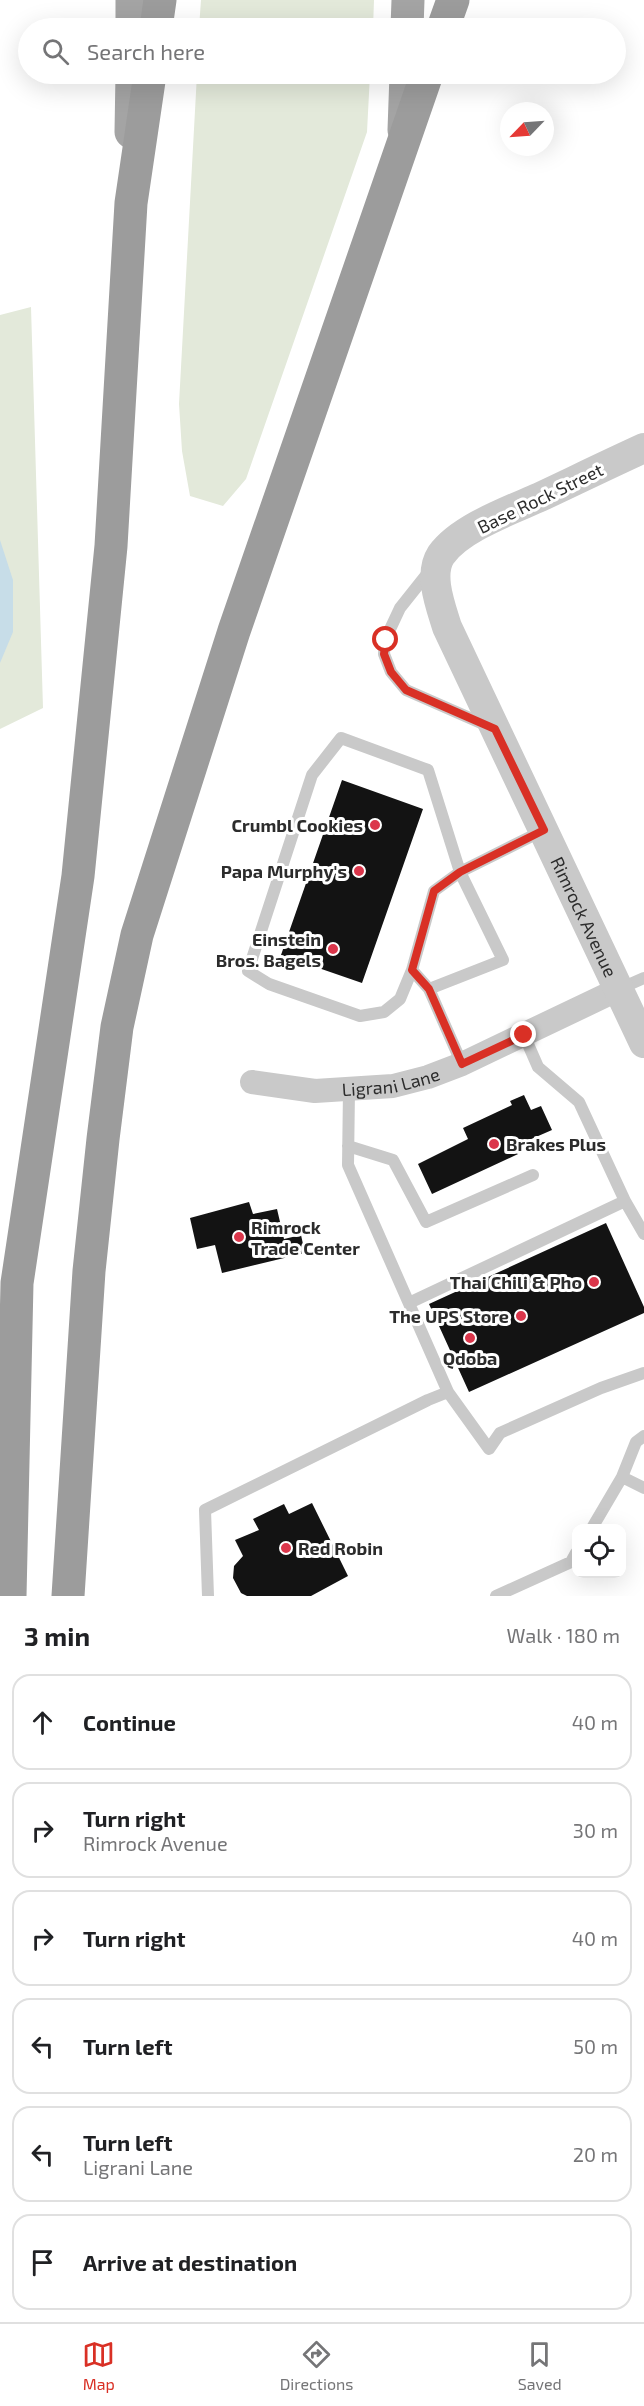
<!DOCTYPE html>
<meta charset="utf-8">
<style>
:root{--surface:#fff;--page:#f6f6f6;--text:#202124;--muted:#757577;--line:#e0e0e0;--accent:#d93025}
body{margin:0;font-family:"Exo 2",sans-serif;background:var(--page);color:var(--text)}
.controls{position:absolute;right:18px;bottom:18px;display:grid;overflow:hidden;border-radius:12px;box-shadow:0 6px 24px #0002}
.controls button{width:54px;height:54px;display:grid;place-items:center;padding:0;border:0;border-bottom:2px solid var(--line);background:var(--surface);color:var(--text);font:30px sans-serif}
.compass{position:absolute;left:500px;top:102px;width:54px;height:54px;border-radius:50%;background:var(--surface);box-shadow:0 6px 24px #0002;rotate:245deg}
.stop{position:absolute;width:18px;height:18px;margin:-14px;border:4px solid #d93025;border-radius:50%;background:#fff}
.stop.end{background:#d93025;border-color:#fff;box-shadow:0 2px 6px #0008}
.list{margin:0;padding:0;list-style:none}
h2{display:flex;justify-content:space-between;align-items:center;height:78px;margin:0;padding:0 24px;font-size:26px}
h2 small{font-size:20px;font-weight:400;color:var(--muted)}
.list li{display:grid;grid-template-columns:39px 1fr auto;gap:18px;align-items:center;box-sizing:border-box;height:96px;margin:0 12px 12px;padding:0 12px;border:2px solid var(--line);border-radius:18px}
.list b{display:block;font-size:22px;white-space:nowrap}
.list p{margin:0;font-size:20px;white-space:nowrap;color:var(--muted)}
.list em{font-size:20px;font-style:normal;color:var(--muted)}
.icon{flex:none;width:33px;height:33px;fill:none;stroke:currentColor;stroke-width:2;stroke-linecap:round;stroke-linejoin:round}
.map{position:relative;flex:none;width:644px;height:1596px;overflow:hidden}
.search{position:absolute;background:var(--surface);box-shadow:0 6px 24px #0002;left:18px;right:18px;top:18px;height:66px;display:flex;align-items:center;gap:15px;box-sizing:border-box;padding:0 21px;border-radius:33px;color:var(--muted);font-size:22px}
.sheet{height:726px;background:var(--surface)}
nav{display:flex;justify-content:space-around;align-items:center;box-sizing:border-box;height:84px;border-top:2px solid var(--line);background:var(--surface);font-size:16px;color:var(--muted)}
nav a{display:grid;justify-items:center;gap:3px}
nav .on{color:var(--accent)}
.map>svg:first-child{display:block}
.green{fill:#e3e9da}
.water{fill:#c7dde8}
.building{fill:#131313}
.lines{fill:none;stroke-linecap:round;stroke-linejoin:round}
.service{stroke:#c9c9c9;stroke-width:12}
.minor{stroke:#c9c9c9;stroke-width:24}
.tertiary{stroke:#c9c9c9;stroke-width:30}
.primary{stroke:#a4a4a4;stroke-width:33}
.trunk{stroke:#9c9c9c;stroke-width:33}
.route{stroke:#d93025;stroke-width:8}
.poi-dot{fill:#db364b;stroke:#fff;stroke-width:2}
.labels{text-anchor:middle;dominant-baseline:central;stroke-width:6;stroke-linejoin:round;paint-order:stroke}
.street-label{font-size:18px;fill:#2c2c2c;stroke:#fff}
.poi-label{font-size:18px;font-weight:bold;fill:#2c2c2c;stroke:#fff;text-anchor:end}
</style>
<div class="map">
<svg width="644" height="1596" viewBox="0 0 644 1596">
<rect width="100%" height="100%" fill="#fff"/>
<!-- green -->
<path class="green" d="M201,0H374L373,28H199Z
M197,74H370L367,132L246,479L223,506L190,496L182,451L179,404Z
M31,307L43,708L0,729V315Z"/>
<!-- water -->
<path class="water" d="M0,540L13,580V632L0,663Z"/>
<!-- building -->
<path class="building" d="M342,780L423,809L362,983L281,955Z
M524,1095L531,1110L541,1106L552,1130L529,1140L533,1147L432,1194L418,1164L468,1139L463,1128L512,1105L510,1101Z
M249,1202L253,1214L277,1209L284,1239L301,1235L305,1253L222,1273L215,1245L197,1249L190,1218Z
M606,1223L644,1307V1313L469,1392L429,1304Z
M312,1503L348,1576L311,1596H247L241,1593L233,1578L234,1566L243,1556L235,1540L259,1530L253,1519L284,1504L289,1514Z"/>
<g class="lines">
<!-- service -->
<path class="service" d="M431,569L400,608L385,640L384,654L391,672L406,690L488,726
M412,970L429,989L462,1064
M429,989L503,960L460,872L434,891L412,970L400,999L384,1012L360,1016L269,984L248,971L312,775L341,738L428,770L460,872L542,831
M619,989L644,978
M524,1035L538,1067L579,1102L625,1201L644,1234
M349,1090L348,1165L448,1392
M348,1146L393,1160L426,1222L533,1175
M409,1303L625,1201
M622,1477L644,1488
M592,1528L622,1477L636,1442L644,1436
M208,1596L205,1510L428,1400L448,1392L489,1449L500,1433L601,1388L644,1373
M496,1596L571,1562L576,1553"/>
<!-- minor -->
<path class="minor" id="s1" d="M252,1082L315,1091L393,1086L428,1077L462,1064L619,989"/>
<!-- tertiary -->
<path class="tertiary" id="s2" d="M644,448C609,464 574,481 540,497C511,510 460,528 441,555C428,575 441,607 447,627L644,1043"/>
<!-- primary -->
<path class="primary" d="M132,28V0
M407,28L408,0
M404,130L406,74
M131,132L132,74"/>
<!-- trunk -->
<path class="trunk" d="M156,28L160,0
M443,28L453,0
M10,1596L17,1283L78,876L111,546L131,203L150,74
M68,1596L89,1271L103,1139L117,1027L137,935L234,631L427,74"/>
</g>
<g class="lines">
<!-- route -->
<path class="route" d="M386,640L384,654L391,672L406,690L495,729L544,830L460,872L434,891L412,970L429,989L462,1064L524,1035"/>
</g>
<!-- markers -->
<g class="poi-dot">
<circle cx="375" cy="825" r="6"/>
<circle cx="359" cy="871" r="6"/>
<circle cx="333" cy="949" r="6"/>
<circle cx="494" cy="1144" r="6"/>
<circle cx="239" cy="1237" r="6"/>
<circle cx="594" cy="1282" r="6"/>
<circle cx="521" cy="1316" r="6"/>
<circle cx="470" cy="1338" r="6"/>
<circle cx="286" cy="1548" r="6"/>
</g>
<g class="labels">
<!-- street labels -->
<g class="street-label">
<text transform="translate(540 498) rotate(-26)">Base Rock Street</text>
<text stroke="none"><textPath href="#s2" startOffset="626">Rimrock Avenue</textPath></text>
<text stroke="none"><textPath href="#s1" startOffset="140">Ligrani Lane</textPath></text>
</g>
<!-- poi labels -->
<g class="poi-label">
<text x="363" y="825">Crumbl Cookies</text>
<text x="347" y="871">Papa Murphy's</text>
<text x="321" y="939">Einstein<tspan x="321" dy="21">Bros. Bagels</tspan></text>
<text x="506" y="1144" text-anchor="start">Brakes Plus</text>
<text x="251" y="1227" text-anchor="start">Rimrock<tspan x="251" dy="21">Trade Center</tspan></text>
<text x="582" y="1282">Thai Chili &amp; Pho</text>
<text x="509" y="1316">The UPS Store</text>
<text x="470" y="1358" text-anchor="middle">Qdoba</text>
<text x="298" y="1548" text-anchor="start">Red Robin</text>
</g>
</g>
</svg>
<div class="controls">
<button><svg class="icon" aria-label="locate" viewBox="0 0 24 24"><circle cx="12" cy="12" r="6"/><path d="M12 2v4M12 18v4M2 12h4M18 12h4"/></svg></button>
</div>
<svg class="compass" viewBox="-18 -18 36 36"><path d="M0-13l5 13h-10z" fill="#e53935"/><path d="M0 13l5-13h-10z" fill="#757577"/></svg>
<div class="stop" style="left:386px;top:640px"></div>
<div class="stop end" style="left:524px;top:1035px"></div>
<div class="search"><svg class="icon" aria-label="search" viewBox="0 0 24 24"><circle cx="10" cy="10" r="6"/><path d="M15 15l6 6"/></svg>Search here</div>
</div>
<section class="sheet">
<h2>3 min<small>Walk · 180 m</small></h2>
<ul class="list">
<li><svg class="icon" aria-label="ahead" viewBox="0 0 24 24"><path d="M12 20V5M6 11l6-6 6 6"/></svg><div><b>Continue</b></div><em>40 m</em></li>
<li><svg class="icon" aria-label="right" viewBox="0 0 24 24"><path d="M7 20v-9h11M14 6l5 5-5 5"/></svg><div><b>Turn right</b><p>Rimrock Avenue</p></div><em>30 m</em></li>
<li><svg class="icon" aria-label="right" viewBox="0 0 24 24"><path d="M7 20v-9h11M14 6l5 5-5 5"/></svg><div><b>Turn right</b></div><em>40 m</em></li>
<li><svg class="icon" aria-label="left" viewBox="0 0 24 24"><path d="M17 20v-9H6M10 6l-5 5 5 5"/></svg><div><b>Turn left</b></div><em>50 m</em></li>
<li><svg class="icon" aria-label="left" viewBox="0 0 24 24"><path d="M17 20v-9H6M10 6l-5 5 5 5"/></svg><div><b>Turn left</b><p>Ligrani Lane</p></div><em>20 m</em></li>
<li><svg class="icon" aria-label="arrive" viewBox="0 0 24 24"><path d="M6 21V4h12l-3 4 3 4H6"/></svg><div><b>Arrive at destination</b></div></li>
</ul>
</section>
<nav>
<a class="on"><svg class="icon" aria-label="map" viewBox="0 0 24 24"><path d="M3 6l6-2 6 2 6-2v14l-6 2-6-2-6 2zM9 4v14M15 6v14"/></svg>Map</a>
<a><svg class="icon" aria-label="directions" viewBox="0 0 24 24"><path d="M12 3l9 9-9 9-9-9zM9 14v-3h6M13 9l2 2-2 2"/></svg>Directions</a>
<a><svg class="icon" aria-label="saved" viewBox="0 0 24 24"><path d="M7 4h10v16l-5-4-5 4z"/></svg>Saved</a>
</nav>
